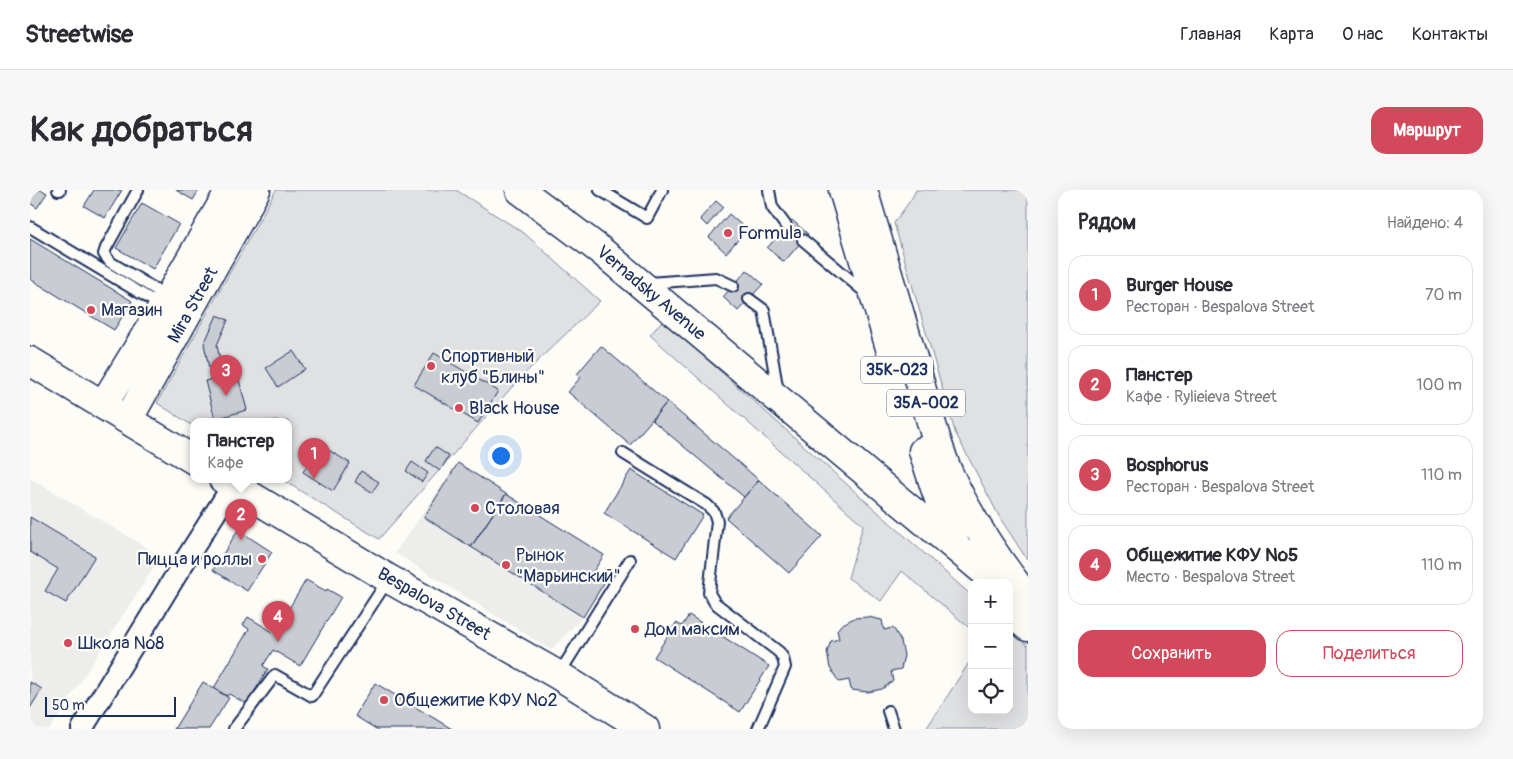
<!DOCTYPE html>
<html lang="ru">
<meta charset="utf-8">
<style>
:root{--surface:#fff;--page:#f7f7f7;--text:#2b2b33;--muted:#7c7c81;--line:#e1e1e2;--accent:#d1495b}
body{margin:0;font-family:Pangolin,sans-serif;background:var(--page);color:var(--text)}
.controls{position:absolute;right:15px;bottom:15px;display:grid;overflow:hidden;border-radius:10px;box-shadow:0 5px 20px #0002}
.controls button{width:45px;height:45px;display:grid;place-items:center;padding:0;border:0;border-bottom:1px solid var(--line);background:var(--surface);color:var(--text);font:25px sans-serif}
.scale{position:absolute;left:15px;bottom:12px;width:131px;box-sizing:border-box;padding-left:5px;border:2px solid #1b2f5e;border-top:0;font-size:14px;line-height:18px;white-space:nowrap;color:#1b2f5e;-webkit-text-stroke:4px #fdfcf7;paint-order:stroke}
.you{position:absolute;left:470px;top:265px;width:18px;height:18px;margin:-12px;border:4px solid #fff;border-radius:50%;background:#1a73e8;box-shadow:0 0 0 8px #1a73e833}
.badge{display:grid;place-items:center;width:32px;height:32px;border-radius:50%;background:var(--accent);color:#fff;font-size:16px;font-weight:700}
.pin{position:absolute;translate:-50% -41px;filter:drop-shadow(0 1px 2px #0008)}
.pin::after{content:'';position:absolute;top:26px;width:18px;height:15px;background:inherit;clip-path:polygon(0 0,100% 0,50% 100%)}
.popup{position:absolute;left:160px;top:228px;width:102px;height:65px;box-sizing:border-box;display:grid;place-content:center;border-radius:10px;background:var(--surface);filter:drop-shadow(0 1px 4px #0005);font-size:16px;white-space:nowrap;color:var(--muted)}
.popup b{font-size:19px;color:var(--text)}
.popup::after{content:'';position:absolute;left:50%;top:100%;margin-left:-10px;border:10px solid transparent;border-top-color:var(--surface)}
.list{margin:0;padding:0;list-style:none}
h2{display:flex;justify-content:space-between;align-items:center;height:65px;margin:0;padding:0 20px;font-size:21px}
h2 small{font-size:16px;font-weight:400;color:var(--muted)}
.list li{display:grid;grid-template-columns:32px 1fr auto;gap:15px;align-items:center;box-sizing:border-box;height:80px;margin:0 10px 10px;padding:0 10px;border:1px solid var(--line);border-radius:15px}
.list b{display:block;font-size:19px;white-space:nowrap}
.list p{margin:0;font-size:16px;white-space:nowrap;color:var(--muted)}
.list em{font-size:16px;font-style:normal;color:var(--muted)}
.actions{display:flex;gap:10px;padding:15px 20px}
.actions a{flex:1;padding:11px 0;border:1px solid var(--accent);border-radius:15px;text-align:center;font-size:18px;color:var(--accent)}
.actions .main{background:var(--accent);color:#fff}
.icon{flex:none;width:28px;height:28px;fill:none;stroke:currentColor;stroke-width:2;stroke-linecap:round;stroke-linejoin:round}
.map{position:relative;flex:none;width:998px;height:539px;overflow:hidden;border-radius:15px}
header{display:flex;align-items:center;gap:30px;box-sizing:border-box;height:70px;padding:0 25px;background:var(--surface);border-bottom:1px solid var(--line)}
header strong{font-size:24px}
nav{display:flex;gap:28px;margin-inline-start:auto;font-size:18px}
.intro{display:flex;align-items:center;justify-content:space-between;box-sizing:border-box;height:120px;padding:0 30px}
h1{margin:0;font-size:35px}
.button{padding:12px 22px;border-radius:15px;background:var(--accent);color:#fff;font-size:18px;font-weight:700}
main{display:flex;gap:30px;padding:0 30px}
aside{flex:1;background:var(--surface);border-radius:15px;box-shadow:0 5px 20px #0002}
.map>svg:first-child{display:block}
.built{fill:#edeeec}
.green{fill:#e0e1e3;stroke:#7e88a0}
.building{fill:#c9ccd3;stroke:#1b2f5e}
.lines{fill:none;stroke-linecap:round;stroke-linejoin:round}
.service-casing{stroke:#1b2f5e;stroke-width:14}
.minor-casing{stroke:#1b2f5e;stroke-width:24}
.secondary-casing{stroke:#1b2f5e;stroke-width:31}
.primary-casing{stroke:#1b2f5e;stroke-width:31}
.service{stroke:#fdfcf7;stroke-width:10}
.minor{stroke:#fdfcf7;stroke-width:20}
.secondary{stroke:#fdfcf7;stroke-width:28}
.primary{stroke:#fdfcf7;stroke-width:28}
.poi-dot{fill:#d1495b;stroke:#fdfcf7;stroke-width:2}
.labels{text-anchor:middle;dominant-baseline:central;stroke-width:4.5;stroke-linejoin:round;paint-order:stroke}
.shield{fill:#fdfcf7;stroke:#5f6c8c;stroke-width:1}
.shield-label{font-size:16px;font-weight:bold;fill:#1b2f5e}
.poi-label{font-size:18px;fill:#1b2f5e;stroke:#fdfcf7;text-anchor:start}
.street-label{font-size:18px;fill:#1b2f5e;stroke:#fdfcf7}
</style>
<header>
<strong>Streetwise</strong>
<nav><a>Главная</a><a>Карта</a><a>О нас</a><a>Контакты</a></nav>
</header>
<div class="intro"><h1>Как добраться</h1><a class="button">Маршрут</a></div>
<main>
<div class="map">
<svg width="998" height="539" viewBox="0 0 998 539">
<rect width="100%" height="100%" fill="#fdfcf7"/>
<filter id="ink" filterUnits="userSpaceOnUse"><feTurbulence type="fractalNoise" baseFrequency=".02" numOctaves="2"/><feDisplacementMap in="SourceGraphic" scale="10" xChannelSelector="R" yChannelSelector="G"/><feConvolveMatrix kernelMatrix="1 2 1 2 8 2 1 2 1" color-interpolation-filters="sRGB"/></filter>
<g filter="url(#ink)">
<!-- built -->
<path class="built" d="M428,273L574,365L562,385L574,393L553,427L521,460L365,363Z
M0,288L131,366L20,539H0Z"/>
<!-- green -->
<path class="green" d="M246,0H426L494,43L570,111L489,189L349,349L251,289H258V231H164L163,236L127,213Z
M886,0H998V369L996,368L970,328L925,242L864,33L882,8Z
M633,130L942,406V440L872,381L851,411L818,388L833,335L620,145Z
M979,439L998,456V539H896L942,468V520H979Z"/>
<!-- building -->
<path class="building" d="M0,0H12L17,3L7,18L0,13Z
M64,0H92L75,28L54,16Z
M146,0H169L163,10Z
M686,11L693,17L677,36L670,29Z
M112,13L149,34L123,79L86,58Z
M699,24L717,40L696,63L679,47Z
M762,30L778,44L754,72L737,58Z
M0,49L102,111L84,140L0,89Z
M717,80L733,94L708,121L693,107Z
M187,125L198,130L187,155L191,175L179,178L174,154Z
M571,156L637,212L600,255L538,202L551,187L547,184Z
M263,161L275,179L248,197L236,178Z
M404,163L468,201L448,233L384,195Z
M207,182L217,220L185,229L175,191Z
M637,212L729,290L714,307L622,230Z
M290,255L320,273L303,301L273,282Z
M405,257L419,266L410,281L396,271Z
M382,272L398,283L392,292L376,281Z
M428,273L476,304L441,357L394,327Z
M601,280L673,325L646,368L574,323Z
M331,281L349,292L342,302L325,292Z
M729,290L792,346L759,383L696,328Z
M476,304L574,365L561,385L574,393L553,427L441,357Z
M0,327L65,366L36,413L15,401L28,379L0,362Z
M208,340L242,362L217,401L183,380Z
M276,390L296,401L297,399L311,407L270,476L243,460L233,476L238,479L217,514L199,504L197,506L184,498L219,439L213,435L218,427L248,445L256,432L252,430Z
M659,425L739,476L710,522L624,467L646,433L652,436Z
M838,427L852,430L854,440L862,438L864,439L871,451L874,465L871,479L861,481L863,491L852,499L838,502L822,500L821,499L819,490L809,492L800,478L797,462L801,451L809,449L807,440L811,435L824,428Z
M0,492L12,499L0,518Z
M173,492L199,508L179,539H144Z
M345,493L422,539H346L325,526Z"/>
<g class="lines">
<!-- service casing -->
<g class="service-casing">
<path id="service" d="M28,0H30
M108,0L76,58L74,64L80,72L138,107
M570,0L617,28L632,0
M739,0L742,17L756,36
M0,37L132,116
M773,50L836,103
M619,93L686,88L703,96
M719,109L734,120L748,202
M593,263L677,315L684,322L687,331L679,403L685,413L749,462L753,468L755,477L728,539
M529,484L600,370
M858,521L864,539
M204,539L245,485L282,506L358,390"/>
</g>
<!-- minor casing -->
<g class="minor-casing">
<path id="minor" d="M52,539L151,377L203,295"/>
</g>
<!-- secondary casing -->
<g class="secondary-casing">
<path id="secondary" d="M0,171L164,270
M73,215L133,117L200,0
M98,230L226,0
M193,289L359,389L528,485L615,539"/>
</g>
<!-- primary casing -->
<g class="primary-casing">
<path id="primary" d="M490,0L570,60L968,393
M813,0L860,158
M833,0C851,61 869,122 887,182C896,214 906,254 919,284C940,329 967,370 998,409
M893,261L905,298L926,357
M979,421L998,437"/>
</g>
<!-- service -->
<use href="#service" class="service"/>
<!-- minor -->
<use href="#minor" class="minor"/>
<!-- secondary -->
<use href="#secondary" class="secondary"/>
<!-- primary -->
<use href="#primary" class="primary"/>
</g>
</g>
<!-- markers -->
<g class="poi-dot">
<circle cx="698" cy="43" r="5"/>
<circle cx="61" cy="120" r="5"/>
<circle cx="401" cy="176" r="5"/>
<circle cx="429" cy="218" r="5"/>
<circle cx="445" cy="318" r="5"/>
<circle cx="232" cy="369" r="5"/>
<circle cx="476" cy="375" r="5"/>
<circle cx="605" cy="439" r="5"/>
<circle cx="38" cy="453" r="5"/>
<circle cx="354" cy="510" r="5"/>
</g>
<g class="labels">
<!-- shield labels -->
<g class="shield">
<rect x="831" y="166.5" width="72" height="27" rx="4"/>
<rect x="857" y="199.5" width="78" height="27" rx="4"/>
</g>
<g class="shield-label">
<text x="867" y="180">35К-023</text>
<text x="896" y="213">35А-002</text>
</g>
<!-- poi labels -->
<g class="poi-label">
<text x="708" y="43">Formula</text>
<text x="71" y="120">Магазин</text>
<text x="411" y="166">Спортивный<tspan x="411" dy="21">клуб "Блины"</tspan></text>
<text x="439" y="218">Black House</text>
<text x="455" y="318">Столовая</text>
<text x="486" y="365">Рынок<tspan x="486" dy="21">"Марьинский"</tspan></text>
<text x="222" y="369" text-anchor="end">Пицца и роллы</text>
<text x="615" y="439">Дом максим</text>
<text x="48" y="453">Школа №8</text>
<text x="364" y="510">Общежитие КФУ №2</text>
</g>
<!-- street labels -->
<g class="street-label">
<text transform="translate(621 103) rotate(40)">Vernadsky Avenue</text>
<text transform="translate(163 115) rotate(-61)">Mira Street</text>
<text transform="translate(404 414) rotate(30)">Bespalova Street</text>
</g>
</g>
</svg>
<div class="controls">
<button>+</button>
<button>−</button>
<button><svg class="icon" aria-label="locate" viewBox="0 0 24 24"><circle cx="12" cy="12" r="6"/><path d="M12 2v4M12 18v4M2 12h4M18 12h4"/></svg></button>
</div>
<div class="scale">50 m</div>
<div class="you"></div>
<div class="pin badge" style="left:284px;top:289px">1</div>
<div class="pin badge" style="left:211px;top:350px">2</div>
<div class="popup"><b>Панстер</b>Кафе</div>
<div class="pin badge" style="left:196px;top:206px">3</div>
<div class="pin badge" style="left:248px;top:452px">4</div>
</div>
<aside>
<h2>Рядом<small>Найдено: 4</small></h2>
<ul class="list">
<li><span class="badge">1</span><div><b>Burger House</b><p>Ресторан · Bespalova Street</p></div><em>70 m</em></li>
<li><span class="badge">2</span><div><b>Панстер</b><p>Кафе · Rylieieva Street</p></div><em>100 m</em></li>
<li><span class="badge">3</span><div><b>Bosphorus</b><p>Ресторан · Bespalova Street</p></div><em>110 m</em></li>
<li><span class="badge">4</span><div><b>Общежитие КФУ №5</b><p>Место · Bespalova Street</p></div><em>110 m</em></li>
</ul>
<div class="actions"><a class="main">Сохранить</a><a>Поделиться</a></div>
</aside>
</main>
